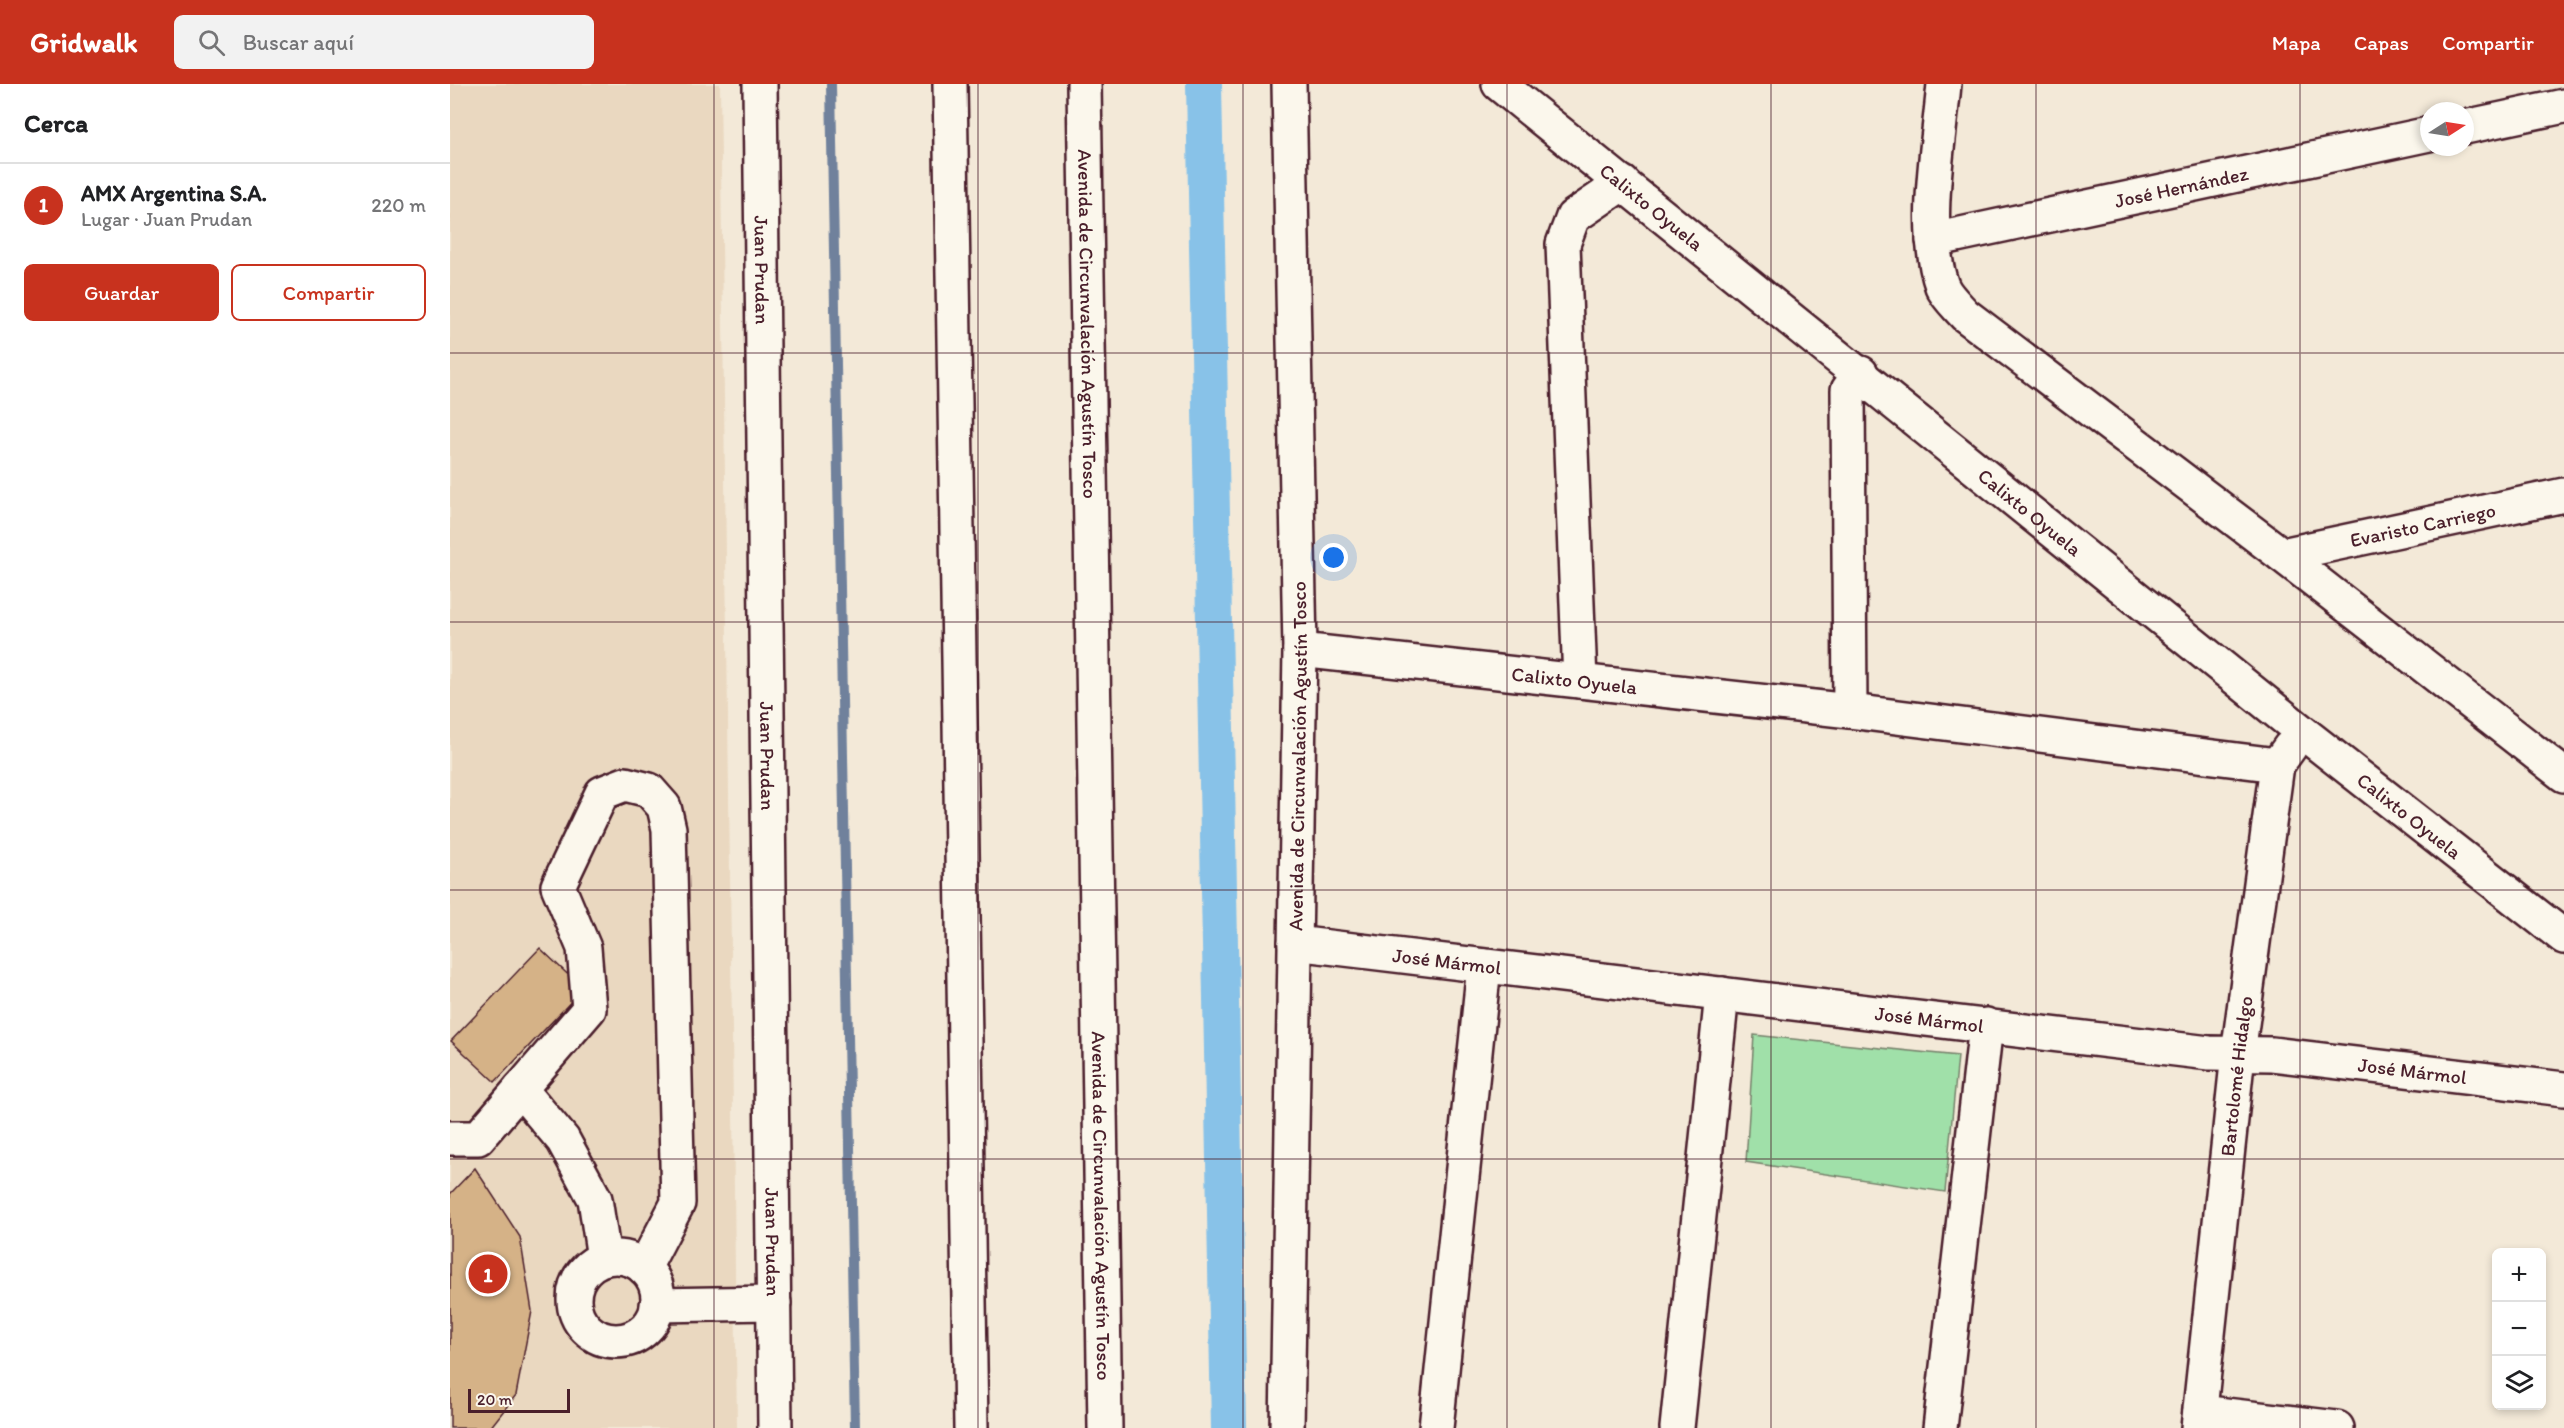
<!DOCTYPE html>
<html lang="es">
<meta charset="utf-8">
<style>
:root{--surface:#fff;--page:#f2f2f2;--text:#202124;--muted:#757577;--line:#e0e0e0;--accent:#c8321e}
body{margin:0;font-family:Itim,sans-serif;background:var(--page);color:var(--text)}
.controls{position:absolute;right:18px;bottom:18px;display:grid;overflow:hidden;border-radius:9px;box-shadow:0 3px 9px #0003}
.controls button{width:54px;height:54px;display:grid;place-items:center;padding:0;border:0;border-bottom:2px solid var(--line);background:var(--surface);color:var(--text);font:30px sans-serif}
.compass{position:absolute;left:1970px;top:18px;width:54px;height:54px;border-radius:50%;background:var(--surface);box-shadow:0 3px 9px #0003;rotate:78deg}
.scale{position:absolute;left:18px;bottom:15px;width:102px;box-sizing:border-box;padding-left:6px;border:3px solid #4a1f2b;border-top:0;font-size:16px;line-height:21px;white-space:nowrap;color:#4a1f2b;-webkit-text-stroke:4px #fbf7ec;paint-order:stroke}
.you{position:absolute;left:884px;top:474px;width:21px;height:21px;margin:-15px;border:4px solid #fff;border-radius:50%;background:#1a73e8;box-shadow:0 0 0 9px #1a73e833}
.badge{display:grid;place-items:center;width:39px;height:39px;border-radius:50%;background:var(--accent);color:#fff;font-size:20px;font-weight:700}
.pin{position:absolute;translate:-50% -50%;border:3px solid #fff;box-shadow:0 2px 6px #0006}
.list{margin:0;padding:0;list-style:none}
h2{display:flex;justify-content:space-between;align-items:center;height:78px;margin:0;padding:0 24px;font-size:26px}
h2 small{font-size:20px;font-weight:400;color:var(--muted)}
.list li{display:grid;grid-template-columns:39px 1fr auto;gap:18px;align-items:center;box-sizing:border-box;height:84px;padding:0 24px;border-top:2px solid var(--line)}
.list b{display:block;font-size:22px;white-space:nowrap}
.list p{margin:0;font-size:20px;white-space:nowrap;color:var(--muted)}
.list em{font-size:20px;font-style:normal;color:var(--muted)}
.actions{display:flex;gap:12px;padding:18px 24px}
.actions a{flex:1;padding:14px 0;border:2px solid var(--accent);border-radius:9px;text-align:center;font-size:21px;color:var(--accent)}
.actions .main{background:var(--accent);color:#fff}
.icon{flex:none;width:33px;height:33px;fill:none;stroke:currentColor;stroke-width:2;stroke-linecap:round;stroke-linejoin:round}
.map{position:relative;flex:none;width:2114px;height:1344px;overflow:hidden}
header{display:flex;align-items:center;gap:36px;box-sizing:border-box;height:84px;padding:0 30px;background:var(--accent);color:#fff}
header strong{font-size:28px}
nav{display:flex;gap:33px;margin-inline-start:auto;font-size:21px}
.search{width:420px;height:54px;background:var(--page);display:flex;align-items:center;gap:15px;box-sizing:border-box;padding:0 21px;border-radius:9px;color:var(--muted);font-size:22px}
main{display:flex}
aside{flex:1;background:var(--surface)}
.map>svg:first-child{display:block}
.built{fill:#ead8c0}
.green{fill:#a0e0a9;stroke:#75806a;stroke-width:1.5}
.lines{fill:none;stroke-linecap:round;stroke-linejoin:round}
.stream{stroke:#6f819c;stroke-width:10}
.canal{stroke:#88c2e8;stroke-width:36}
.building{fill:#d5b287;stroke:#4a1f2b;stroke-width:1.5}
.minor-casing{stroke:#4a1f2b;stroke-width:38}
.highway-casing{stroke:#4a1f2b;stroke-width:38}
.minor{stroke:#fbf7ec;stroke-width:33}
.highway{stroke:#fbf7ec;stroke-width:33}
.grid{fill:none;stroke:#4a1f2b;stroke-width:1.5;stroke-opacity:0.55}
.labels{text-anchor:middle;dominant-baseline:central;stroke-width:4.5;stroke-linejoin:round;paint-order:stroke}
.street-label{font-size:20px;fill:#4a1f2b;stroke:#fbf7ec}
</style>
<header>
<strong>Gridwalk</strong>
<div class="search"><svg class="icon" aria-label="search" viewBox="0 0 24 24"><circle cx="10" cy="10" r="6"/><path d="M15 15l6 6"/></svg>Buscar aquí</div>
<nav><a>Mapa</a><a>Capas</a><a>Compartir</a></nav>
</header>
<main>
<aside>
<h2>Cerca<small></small></h2>
<ul class="list">
<li><span class="badge">1</span><div><b>AMX Argentina S.A.</b><p>Lugar · Juan Prudan</p></div><em>220 m</em></li>
</ul>
<div class="actions"><a class="main">Guardar</a><a>Compartir</a></div>
</aside>
<div class="map">
<svg width="2114" height="1344" viewBox="0 0 2114 1344">
<rect width="100%" height="100%" fill="#f3e9d8"/>
<filter id="ink" filterUnits="userSpaceOnUse"><feTurbulence type="fractalNoise" baseFrequency=".0167" numOctaves="2"/><feDisplacementMap in="SourceGraphic" scale="12" xChannelSelector="R" yChannelSelector="G"/><feConvolveMatrix kernelMatrix="1 2 1 2 8 2 1 2 1" color-interpolation-filters="sRGB"/></filter>
<g filter="url(#ink)">
<!-- built -->
<path class="built" d="M0,0H270L287,1344H0Z"/>
<!-- green -->
<path class="green" d="M1304,951L1508,972L1495,1108L1296,1078Z"/>
<g class="lines">
<!-- stream -->
<path class="stream" d="M381,0L405,1344"/>
<!-- canal -->
<path class="canal" d="M754,0L779,1344"/>
</g>
<!-- building -->
<path class="building" d="M90,864L133,905L45,998L1,957Z
M25,1084L70,1153L82,1227L66,1311L40,1344H0V1110Z"/>
<g class="lines">
<!-- minor casing -->
<g class="minor-casing">
<g id="minor">
<path id="s1" d="M310,0L325,1344"/>
<path id="s2" d="M1049,0L1851,647L2114,853"/>
<path d="M1494,0C1489,59 1472,146 1492,202C1496,212 1508,223 1515,231L1832,471L2114,691"/>
<path d="M2015,43L2114,22"/>
<path id="s3" d="M1483,156L1979,50"/>
<path id="s4" d="M1832,471L2114,411"/>
<path id="s5" d="M850,566L1400,627L1827,681"/>
<path d="M1130,597L1113,160L1123,133L1173,99"/>
<path d="M1400,627L1398,306L1411,289"/>
<path id="s6" d="M845,859L1759,969L1822,970L2114,1005"/>
<path d="M70,1005L113,1056L145,1115L154,1174"/>
<path d="M0,1054H28L139,925L134,864L108,802L152,709L175,700L199,706L214,723L219,745L228,1119L194,1184"/>
<circle cx="166" cy="1215" r="42"/>
<path d="M207,1221L324,1219"/>
<path d="M1750,1328L1887,1344"/>
<path id="s7" d="M837,1344L850,566L839,0"/>
<path d="M986,1344L1034,882"/>
<path d="M1227,1344L1272,910"/>
<path d="M1490,1344L1536,941"/>
<path id="s8" d="M1748,1344L1788,970L1827,681L1840,663"/>
</g>
</g>
<!-- highway casing -->
<g class="highway-casing">
<g id="highway">
<path d="M500,0L521,1344"/>
<path id="s9" d="M634,0L655,1344"/>
</g>
</g>
<!-- minor -->
<use href="#minor" class="minor"/>
<!-- highway -->
<use href="#highway" class="highway"/>
</g>
</g>
<!-- grid -->
<path class="grid" d="M264,0V1344M528,0V1344M793,0V1344M1057,0V1344M1321,0V1344M1586,0V1344M1850,0V1344M0,269H2114M0,538H2114M0,806H2114M0,1075H2114"/>
<g class="labels">
<!-- street labels -->
<g class="street-label">
<text stroke="none"><textPath href="#s3" startOffset="254">José Hernández</textPath></text>
<text stroke="none"><textPath href="#s2" startOffset="196">Calixto Oyuela</textPath></text>
<text stroke="none"><textPath href="#s1" startOffset="186">Juan Prudan</textPath></text>
<text stroke="none"><textPath href="#s9" startOffset="240">Avenida de Circunvalación Agustín Tosco</textPath></text>
<text stroke="none"><textPath href="#s2" startOffset="682">Calixto Oyuela</textPath></text>
<text stroke="none"><textPath href="#s4" startOffset="144">Evaristo Carriego</textPath></text>
<text stroke="none"><textPath href="#s5" startOffset="276">Calixto Oyuela</textPath></text>
<text stroke="none"><textPath href="#s1" startOffset="672">Juan Prudan</textPath></text>
<text stroke="none"><textPath href="#s7" startOffset="672">Avenida de Circunvalación Agustín Tosco</textPath></text>
<text stroke="none"><textPath href="#s2" startOffset="1168">Calixto Oyuela</textPath></text>
<text stroke="none"><textPath href="#s6" startOffset="153">José Mármol</textPath></text>
<text stroke="none"><textPath href="#s6" startOffset="639">José Mármol</textPath></text>
<text stroke="none"><textPath href="#s6" startOffset="1125">José Mármol</textPath></text>
<text stroke="none"><textPath href="#s8" startOffset="354">Bartolomé Hidalgo</textPath></text>
<text stroke="none"><textPath href="#s9" startOffset="1122">Avenida de Circunvalación Agustín Tosco</textPath></text>
<text stroke="none"><textPath href="#s1" startOffset="1158">Juan Prudan</textPath></text>
</g>
</g>
</svg>
<div class="controls">
<button>+</button>
<button>−</button>
<button><svg class="icon" aria-label="layers" viewBox="0 0 24 24"><path d="M12 4l9 5-9 5-9-5zM3 14l9 5 9-5"/></svg></button>
</div>
<svg class="compass" viewBox="-18 -18 36 36"><path d="M0-13l5 13h-10z" fill="#e53935"/><path d="M0 13l5-13h-10z" fill="#757577"/></svg>
<div class="scale">20 m</div>
<div class="you"></div>
<div class="pin badge" style="left:38px;top:1190px">1</div>
</div>
</main>
